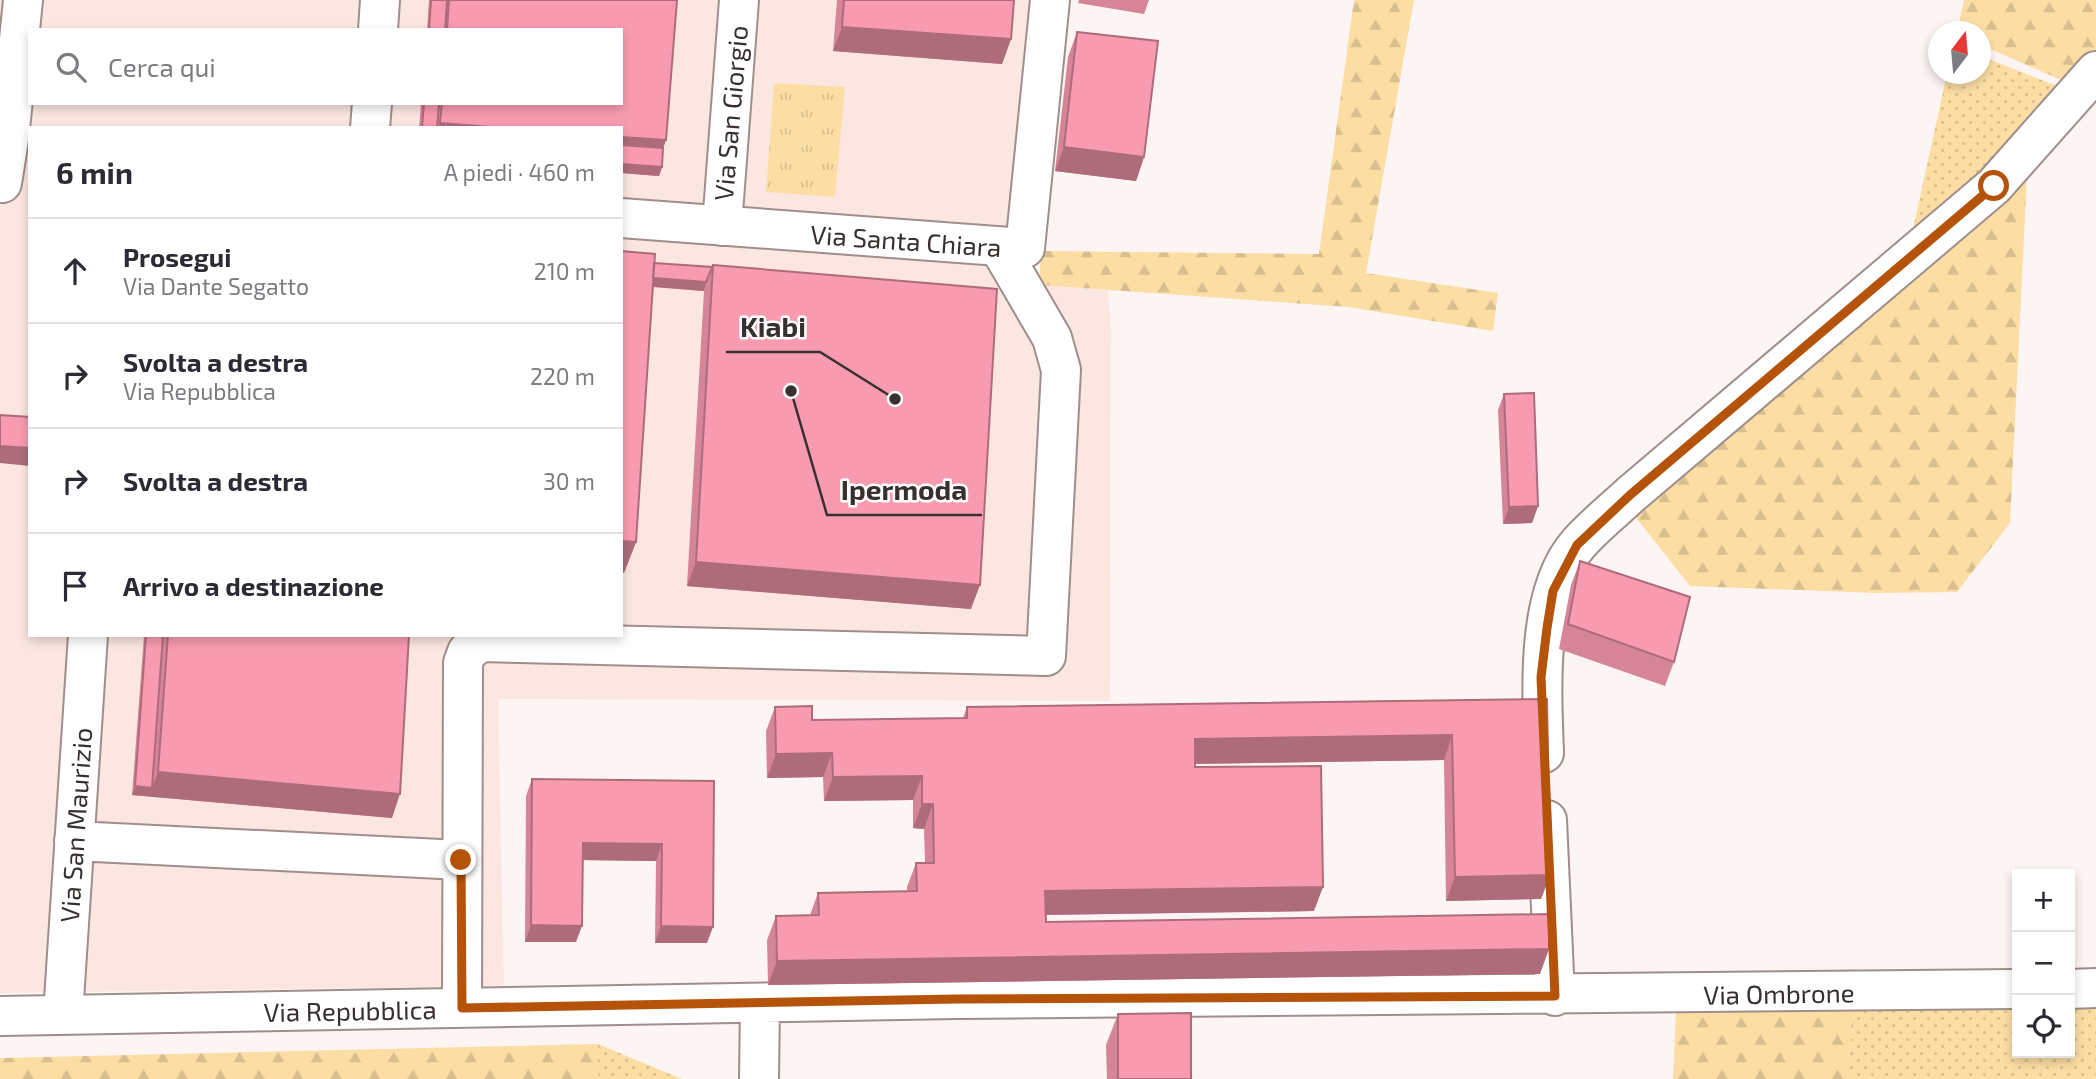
<!DOCTYPE html>
<html lang="it">
<meta charset="utf-8">
<style>
:root{--surface:#fff;--page:#f7f7f7;--text:#2b2b33;--muted:#7c7c81;--line:#e1e1e2}
body{margin:0;font-family:"Exo 2",sans-serif;background:var(--page);color:var(--text)}
.controls{position:absolute;right:21px;bottom:21px;display:grid;overflow:hidden;border-radius:0px;box-shadow:0 4px 10px #0003}
.controls button{width:63px;height:63px;display:grid;place-items:center;padding:0;border:0;border-bottom:2px solid var(--line);background:var(--surface);color:var(--text);font:35px sans-serif}
.compass{position:absolute;left:1928px;top:21px;width:63px;height:63px;border-radius:50%;background:var(--surface);box-shadow:0 4px 10px #0003;rotate:16deg}
.stop{position:absolute;width:21px;height:21px;margin:-16px;border:5px solid #b45309;border-radius:50%;background:#fff}
.stop.end{background:#b45309;border-color:#fff;box-shadow:0 2px 7px #0008}
.list{margin:0;padding:0;list-style:none}
h2{display:flex;justify-content:space-between;align-items:center;height:91px;margin:0;padding:0 28px;font-size:30px}
h2 small{font-size:23px;font-weight:400;color:var(--muted)}
.list li{display:grid;grid-template-columns:46px 1fr auto;gap:21px;align-items:center;box-sizing:border-box;height:105px;padding:0 28px;border-top:2px solid var(--line)}
.list b{display:block;font-size:26px;white-space:nowrap}
.list p{margin:0;font-size:23px;white-space:nowrap;color:var(--muted)}
.list em{font-size:23px;font-style:normal;color:var(--muted)}
.icon{flex:none;width:38px;height:38px;fill:none;stroke:currentColor;stroke-width:2;stroke-linecap:round;stroke-linejoin:round}
.map{position:relative;flex:none;width:2096px;height:1079px;overflow:hidden}
.search{position:absolute;background:var(--surface);box-shadow:0 4px 10px #0003;left:28px;top:28px;width:595px;height:77px;display:flex;align-items:center;gap:18px;box-sizing:border-box;padding:0 24px;border-radius:0px;color:var(--muted);font-size:26px}
.panel{position:absolute;background:var(--surface);box-shadow:0 4px 10px #0003;left:28px;top:126px;width:595px;height:511px;border-radius:0px}
.map>svg:first-child{display:block}
.built{fill:#fce6e1;fill-rule:evenodd}
.grass{fill:url(#grass-dots)}
.forest{fill:url(#forest-firs)}
.park{fill:url(#park-tufts)}
.lines{fill:none;stroke-linecap:round;stroke-linejoin:round}
.minor-casing{stroke:#9f8e8b;stroke-width:42}
.minor{stroke:#fff;stroke-width:38}
.wall{fill:#d58597}
.shaded-wall{fill:#ae6c7b}
.building{fill:#f89bb0;stroke:#ae6c7b;stroke-width:2}
.route{stroke:#b45309;stroke-width:9}
.labels{text-anchor:middle;dominant-baseline:central;stroke-width:5;stroke-linejoin:round;paint-order:stroke}
.street-label{font-size:26px;fill:#37302f;stroke:#fff}
.leader{fill:none;stroke:#37302f;stroke-width:2.5}
.callout-dot{fill:#37302f;stroke:#fff;stroke-width:2.5}
.callout-label{font-size:28px;text-anchor:middle;font-weight:bold;fill:#37302f;stroke:#fff;stroke-width:5;stroke-linejoin:round;paint-order:stroke}
</style>
<div class="map">
<svg width="2096" height="1079" viewBox="0 0 2096 1079">
<defs>
<pattern id="grass-dots" width="8" height="8" patternUnits="userSpaceOnUse" patternTransform="scale(1.75)"><rect width="8" height="8" fill="#fcdea4"/><path d="M2 2h.1M6 6h.1" fill="none" stroke="#d9bf8e" stroke-width="1.8" stroke-linecap="round"/></pattern>
<pattern id="forest-firs" width="22" height="20" patternUnits="userSpaceOnUse" patternTransform="scale(1.75)"><rect width="22" height="20" fill="#fcdea4"/><path d="M5 1l3.5 6h-7zM16 11l3.5 6h-7z" fill="#d9bf8e"/></pattern>
<pattern id="park-tufts" width="24" height="20" patternUnits="userSpaceOnUse" patternTransform="scale(1.75)"><rect width="24" height="20" fill="#fcdea4"/><path d="M3 7l-1-3M5 7V3M7 7l1-3M15 17l-1-3M17 17v-4M19 17l1-3" fill="none" stroke="#d9bf8e"/></pattern>
</defs>
<rect width="100%" height="100%" fill="#fdf5f4"/>
<!-- built -->
<path class="built" d="M0,0H1050L1025,248L1039,285L1108,290L1111,328L1110,701L498,699L504,986L0,993ZM30,30H621V103H30ZM30,128H621V635H30Z"/>
<!-- grass -->
<path class="grass" d="M1981,56L2072,92L1906,261L1947,74H1980Z
M2070,1008H2096V1079H1845L1856,1009H2017V1053H2070Z
M598,1044L682,1079H598Z"/>
<!-- forest -->
<path class="forest" d="M1354,0H1414L1366,273L1498,293L1493,331L1348,307L1039,285L1041,251L1319,254Z
M1964,0H2096V65L2077,87L1981,45L1980,32H1957Z
M2027,176L2010,523L1957,592L1876,593L1690,586L1626,505Z
M1676,1009H1856L1845,1079H1673Z
M598,1044V1079H0V1058Z"/>
<!-- park -->
<path class="park" d="M774,83L845,87L835,197L766,192Z"/>
<g class="lines">
<!-- minor casing -->
<g class="minor-casing">
<path id="minor" d="M378,30L380,0
M370,128L372,103
M2,183L9,139L23,0
M621,218L1025,248L1050,0
M722,226L739,0
M1544,753C1542,691 1535,592 1579,543C1594,526 1613,511 1630,495L1994,186L2096,71
M1547,820L1555,996
M74,841L461,860
M2070,989L2096,988
M462,1008L463,663L467,652L481,642L1046,656L1061,370L1052,338L999,247
M63,1015L88,635
M0,1016L956,999L2017,989
M759,1079L760,1004"/>
</g>
<!-- minor -->
<use href="#minor" class="minor"/>
</g>
<!-- wall -->
<path class="wall" d="M429,0H677L666,140L663,148L662,167L659,176L621,173V128H419L421,103H621V30H427Z
M837,0H1014L1011,39L1002,64L833,51Z
M1079,0H1149L1144,14L1078,3Z
M1077,32L1144,157L1136,181L1055,171L1068,57Z
M621,251L654,263L712,267L713,265L971,609L687,586L704,291L652,287L636,542L624,573H621Z
M1504,394L1538,506L1532,523L1503,524L1498,410Z
M1580,561L1674,662L1665,686L1559,649L1571,585Z
M144,635H409L392,818L132,795Z
M1547,699L1550,875L1541,899L1446,901L1444,760L1195,764V767L1314,911L1046,915V922L1540,974L768,985L767,940L776,916L810,915L818,893L907,892V887L916,863H925L924,829L913,828V800L824,801L823,777L767,778L766,731L775,707L812,720L963,718L967,707Z
M532,779L714,781L707,943H655L656,861L582,860L576,942H525L526,796Z
M1118,1014L1191,1079H1107L1106,1045Z"/>
<!-- shaded-wall -->
<path class="shaded-wall" d="M842,27L1011,39L1002,64L833,51Z
M440,123L502,128H438Z
M621,137L666,140L660,157L621,154Z
M1064,147L1144,157L1136,181L1055,171Z
M621,164L662,167L659,176L621,173Z
M621,275L706,282L704,291L621,284Z
M0,446L30,448V466L0,463Z
M1538,506L1532,523L1503,524L1509,507Z
M621,541L636,542L624,573H621Z
M696,562L980,585L971,609L687,586Z
M1452,735L1444,760L1186,764L1195,739Z
M832,753L823,777L767,778L776,754Z
M158,772L400,794L392,818L132,795L135,786L152,788Z
M922,776L913,800L824,801L833,777Z
M922,804H933L924,829L913,828Z
M583,843L662,844L656,861L576,860Z
M1550,875L1541,899L1446,901L1455,877Z
M1323,887L1314,911L1036,915L1045,891Z
M531,925L582,926L576,942H525Z
M661,926L713,927L707,943H655Z
M1549,949L1540,974L768,985L777,961Z"/>
<!-- building -->
<path class="building" d="M431,0H447L445,30H429Z
M449,0H677L666,140L621,137V128H502L440,123L442,103H621V30H447Z
M844,0H1014L1011,39L842,27Z
M1077,32L1158,41L1144,157L1064,147Z
M424,103H439L437,128H422Z
M621,145L663,148L662,167L621,164Z
M621,251L655,254L636,542L621,541Z
M654,263L712,267L706,282L653,278Z
M713,265L997,289L980,585L696,562Z
M1534,393L1538,506L1509,507L1504,394Z
M0,415L30,417V448L0,446Z
M1580,561L1690,597L1674,662L1568,624Z
M146,635H163L152,788L135,786Z
M168,635H409L400,794L158,772Z
M1547,699L1550,875L1455,877L1452,735L1195,739V767L1321,766L1323,887L1045,891L1046,922L1549,914V949L777,961L776,916L819,915L818,893L917,891L916,863H934L933,804H922V776L833,777L832,753L776,754L775,707L812,706V720L967,718V707Z
M532,779L714,781L713,927L661,926L662,844L583,843L582,926L531,925Z
M1191,1013V1079H1118V1014Z"/>
<g class="lines">
<!-- route -->
<path class="route" d="M461,860L462,1008L956,999L1555,996L1541,677L1547,628L1553,591L1577,545L1630,495L1994,186"/>
</g>
<g class="labels">
<!-- street labels -->
<g class="street-label">
<text transform="translate(730 113) rotate(-85)">Via San Giorgio</text>
<text transform="translate(906 240) rotate(4)">Via Santa Chiara</text>
<text transform="translate(75 825) rotate(-86)">Via San Maurizio</text>
<text transform="translate(1779 993) rotate(-1)">Via Ombrone</text>
<text transform="translate(350 1010) rotate(-1)">Via Repubblica</text>
</g>
</g>
<!-- callouts -->
<path class="leader" d="M895 399L820 352H726M791 391L827 515H982"/>
<g class="callout-dot">
<circle cx="895" cy="399" r="7"/>
<circle cx="791" cy="391" r="7"/>
</g>
<g class="callout-label">
<text x="773" y="337">Kiabi</text>
<text x="904" y="500">Ipermoda</text>
</g>
</svg>
<div class="controls">
<button>+</button>
<button>−</button>
<button><svg class="icon" aria-label="locate" viewBox="0 0 24 24"><circle cx="12" cy="12" r="6"/><path d="M12 2v4M12 18v4M2 12h4M18 12h4"/></svg></button>
</div>
<svg class="compass" viewBox="-18 -18 36 36"><path d="M0-13l5 13h-10z" fill="#e53935"/><path d="M0 13l5-13h-10z" fill="#7c7c81"/></svg>
<div class="stop" style="left:1994px;top:186px"></div>
<div class="stop end" style="left:461px;top:860px"></div>
<div class="search"><svg class="icon" aria-label="search" viewBox="0 0 24 24"><circle cx="10" cy="10" r="6"/><path d="M15 15l6 6"/></svg>Cerca qui</div>
<section class="panel">
<h2>6 min<small>A piedi · 460 m</small></h2>
<ul class="list">
<li><svg class="icon" aria-label="ahead" viewBox="0 0 24 24"><path d="M12 20V5M6 11l6-6 6 6"/></svg><div><b>Prosegui</b><p>Via Dante Segatto</p></div><em>210 m</em></li>
<li><svg class="icon" aria-label="right" viewBox="0 0 24 24"><path d="M7 20v-9h11M14 6l5 5-5 5"/></svg><div><b>Svolta a destra</b><p>Via Repubblica</p></div><em>220 m</em></li>
<li><svg class="icon" aria-label="right" viewBox="0 0 24 24"><path d="M7 20v-9h11M14 6l5 5-5 5"/></svg><div><b>Svolta a destra</b></div><em>30 m</em></li>
<li><svg class="icon" aria-label="arrive" viewBox="0 0 24 24"><path d="M6 21V4h12l-3 4 3 4H6"/></svg><div><b>Arrivo a destinazione</b></div></li>
</ul>
</section>
</div>
